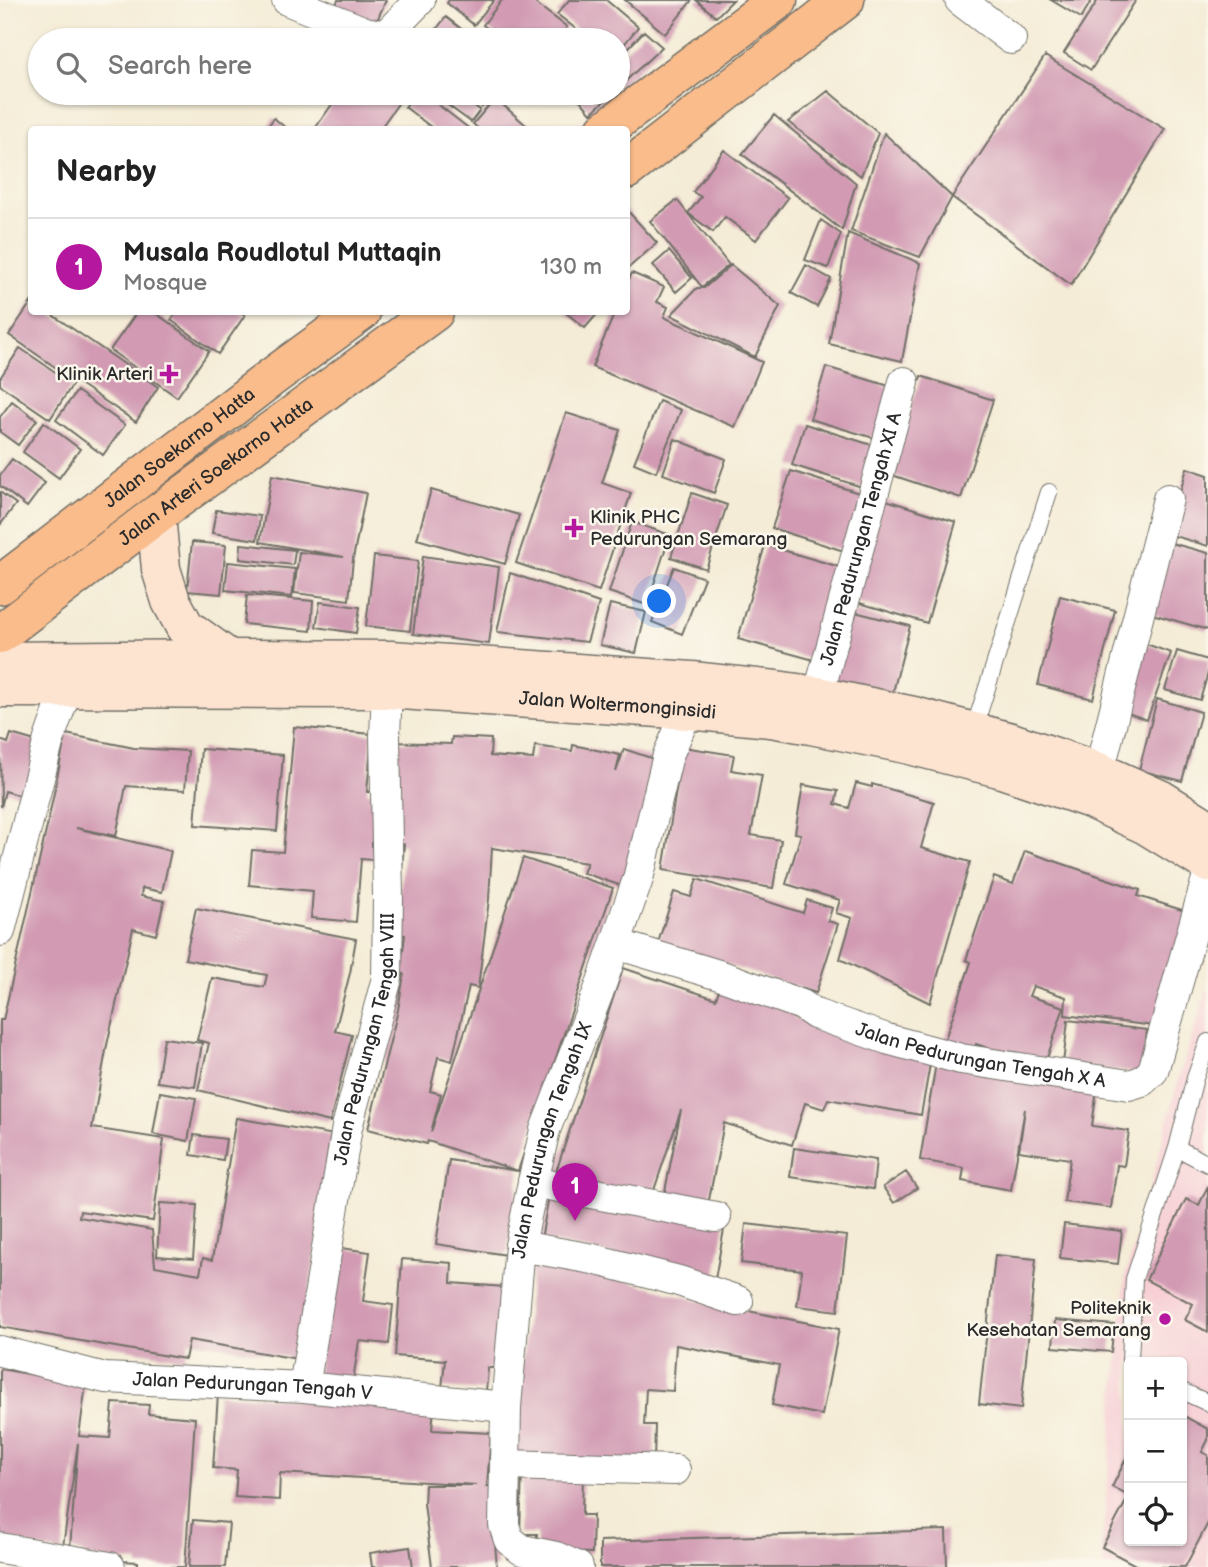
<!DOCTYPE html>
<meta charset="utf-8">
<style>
:root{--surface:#fff;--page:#f2f2f2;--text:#222;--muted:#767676;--line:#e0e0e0;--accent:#b5179e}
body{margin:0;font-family:"Balsamiq Sans",sans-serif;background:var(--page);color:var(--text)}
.controls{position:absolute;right:21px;bottom:21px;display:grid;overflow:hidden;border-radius:7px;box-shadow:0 2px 5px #0004}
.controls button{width:63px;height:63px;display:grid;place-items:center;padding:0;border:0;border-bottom:2px solid var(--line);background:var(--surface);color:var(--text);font:35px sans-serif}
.you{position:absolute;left:660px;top:602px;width:24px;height:24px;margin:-18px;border:5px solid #fff;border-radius:50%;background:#1a73e8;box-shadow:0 0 0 10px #1a73e833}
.badge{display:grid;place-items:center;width:46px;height:46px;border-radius:50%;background:var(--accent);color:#fff;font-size:23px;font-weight:700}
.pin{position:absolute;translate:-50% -58px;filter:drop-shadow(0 2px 4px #0008)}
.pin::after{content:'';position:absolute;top:37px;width:24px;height:21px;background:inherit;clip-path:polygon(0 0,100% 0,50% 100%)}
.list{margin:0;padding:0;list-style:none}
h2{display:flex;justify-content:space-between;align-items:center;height:91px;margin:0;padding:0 28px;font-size:30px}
h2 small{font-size:23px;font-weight:400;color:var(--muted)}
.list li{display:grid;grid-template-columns:46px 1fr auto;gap:21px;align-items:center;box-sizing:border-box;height:98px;padding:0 28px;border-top:2px solid var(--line)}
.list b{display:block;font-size:26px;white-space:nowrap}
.list p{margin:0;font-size:23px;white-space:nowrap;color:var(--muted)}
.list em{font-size:23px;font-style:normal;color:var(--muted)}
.icon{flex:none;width:38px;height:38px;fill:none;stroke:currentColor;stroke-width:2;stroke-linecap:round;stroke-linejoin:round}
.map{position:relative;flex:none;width:1208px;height:1567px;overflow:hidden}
.search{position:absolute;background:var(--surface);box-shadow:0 2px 5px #0004;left:28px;top:28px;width:602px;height:77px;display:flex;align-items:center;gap:18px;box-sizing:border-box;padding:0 24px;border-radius:38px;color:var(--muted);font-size:26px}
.panel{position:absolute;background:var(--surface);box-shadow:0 2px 5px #0004;left:28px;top:126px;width:602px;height:189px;border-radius:7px}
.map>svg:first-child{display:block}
.built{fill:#f7cfd5;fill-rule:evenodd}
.building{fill:#d29bb3}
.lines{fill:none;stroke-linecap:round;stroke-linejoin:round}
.lane-casing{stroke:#716f67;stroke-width:18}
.street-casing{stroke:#716f67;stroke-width:32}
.secondary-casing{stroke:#716f67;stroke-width:41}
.primary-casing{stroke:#716f67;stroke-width:41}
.lane{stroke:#fff;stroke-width:16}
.street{stroke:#fff;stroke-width:30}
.secondary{stroke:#fde4d1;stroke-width:38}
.primary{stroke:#fabc8b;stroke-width:38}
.poi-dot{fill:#b5179e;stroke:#fbf7ec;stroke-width:2.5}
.labels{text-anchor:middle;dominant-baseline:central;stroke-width:5;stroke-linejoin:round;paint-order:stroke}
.poi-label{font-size:19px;fill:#2b2b2b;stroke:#fbf7ec;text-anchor:end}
.street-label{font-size:19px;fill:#2b2b2b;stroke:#fbf7ec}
</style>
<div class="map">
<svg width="1208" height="1567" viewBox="0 0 1208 1567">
<rect width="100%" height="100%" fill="#fbf7ec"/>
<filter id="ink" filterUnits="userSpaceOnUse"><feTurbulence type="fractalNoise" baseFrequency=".0143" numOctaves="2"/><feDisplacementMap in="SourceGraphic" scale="14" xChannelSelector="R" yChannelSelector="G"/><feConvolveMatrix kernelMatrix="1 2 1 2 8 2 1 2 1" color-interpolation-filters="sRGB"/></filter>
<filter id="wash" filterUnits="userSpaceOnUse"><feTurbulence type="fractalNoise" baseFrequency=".00686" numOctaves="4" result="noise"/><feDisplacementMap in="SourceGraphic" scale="28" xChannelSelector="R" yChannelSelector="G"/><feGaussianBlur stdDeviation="1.57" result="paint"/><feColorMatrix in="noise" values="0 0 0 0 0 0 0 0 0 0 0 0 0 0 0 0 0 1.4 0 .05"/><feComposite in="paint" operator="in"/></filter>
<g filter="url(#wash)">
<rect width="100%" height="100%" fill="#f4ecd6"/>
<!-- built -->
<path class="built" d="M1208,987V1567H1104L1102,1547L1125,1276L1142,1219L1179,1077ZM1129,1362H1182V1541H1129Z"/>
<g id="blocks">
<!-- building -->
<path class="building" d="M338,0H386L376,23L336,5Z
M449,0H494L474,25L447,3Z
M502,0H531L567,27L557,40H504L483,25Z
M569,0H606L638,27L618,52V40H590L557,14Z
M625,0H692L665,34Z
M696,0H733L716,17Z
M1051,0H1092L1081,18Z
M1098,0H1136L1091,70L1064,53Z
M446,17L476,40H428Z
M644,31L662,47L618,88V59Z
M1045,56L1165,129L1071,285L952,197Z
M828,91L878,133L861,176L788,122Z
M340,93H390L400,101L379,130H314Z
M416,93H423L471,130H435L405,107Z
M431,93H457L480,110L471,122Z
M464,93H493L482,107Z
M586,93H613L591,113L580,100Z
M495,98L526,125L523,130H480L473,124Z
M774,115L856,183L842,230L742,154Z
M274,118L288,130H265Z
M884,133L952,197L920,257L851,231Z
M724,150L788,198L756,240L725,217L713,232L688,213L701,197L693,192Z
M677,200L729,265L702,287L650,221Z
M626,209L657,243L626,270Z
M821,220L841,234L828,268L805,260Z
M848,233L920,263L902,361L829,344Z
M669,251L692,278L676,292L653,265Z
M731,265L780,306L755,357L671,315L697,288H704Z
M806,265L831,279L817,307L791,293Z
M632,273L664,287L657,302L668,307L664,317L762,362L735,427L592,367L615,312H626V285Z
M32,301V312H48L158,387L136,422L65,374L9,335Z
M137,312H154L209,351L177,397L110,350Z
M177,312H240L245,315L218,354L171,320Z
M565,312H599L585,328Z
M20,348L73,384L50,419L0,385V378Z
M826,367L899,389L884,441L810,419Z
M921,376L993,400L961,498L889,474Z
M77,391L125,425L103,455L56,420Z
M12,401L37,420L18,445L0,432V417Z
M659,401L681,410L656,472L634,463Z
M566,413L620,430L602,483L631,493L599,591L516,563Z
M44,422L80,449L59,478L23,452Z
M805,424L878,447L865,488L792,465Z
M675,439L726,459L714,493L663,474Z
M12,459L45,483L27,507L0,486V475Z
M1187,468L1208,475V546L1168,534Z
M791,471L865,495L847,552L772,528Z
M272,475L366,493L353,559L349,600L294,593L299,552L344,557L260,542Z
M431,490L519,515L505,564L417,539Z
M0,492L16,504L0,525Z
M692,493L727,505L706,569L671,557Z
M883,499L956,522L927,623L853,601Z
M216,510L260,516L257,540L212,533Z
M632,522L670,535L647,605L609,592Z
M192,542L226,545L221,594L187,591Z
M1171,543L1208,553V630L1152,614Z
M241,544L295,550L293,565L240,559Z
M765,545L840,567L814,660L738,639Z
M374,556L418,561L410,631L366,626Z
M423,556L499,567L489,644L413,634Z
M228,562L295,569L292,597L225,590Z
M674,567L704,578L682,634L652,622Z
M510,573L599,603L587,642L497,632Z
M247,595L313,601L311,631L244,624Z
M1060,596L1115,610L1093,699L1038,685Z
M320,602L360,607L356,633L316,627Z
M610,604L646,612L636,653L600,645Z
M847,610L910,626L892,696L830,680Z
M1141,642L1171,653L1147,720L1117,709Z
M1177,651L1208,660V673L1200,700L1165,690Z
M1157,699L1201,712L1182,781L1139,770Z
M294,727L372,734L367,792H379L373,860L361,859L356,922L311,918L313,891L249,885L252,850L283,852Z
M11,734L42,743L26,797L5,791L1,807L0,740L8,743Z
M66,734L134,748L188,751L185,790L126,786L116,836L76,828L171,851L162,892L142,888L141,896L164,901L156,935L133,929L107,1045L92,1128L164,1139L153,1221L80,1211L79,1217L152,1230L155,1266L200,1274L203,1258L212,1260L236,1118L335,1135L298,1359L189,1340L185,1359L0,1327V1020H3L48,822Z
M452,737L491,739L490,756L533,759L535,746L572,751L573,745L620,755L616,772L624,749L663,762L622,886L583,873L587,863L492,848L489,899L478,988L469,986L452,1061L438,1057L430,1091L441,1094L431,1132L523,858L613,888L518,1171H520L507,1255L436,1244L449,1160L518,1171L428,1141L427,1144L368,1129L398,1010L404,974L400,973L405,935L397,934L404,844L396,843L394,742L451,744Z
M683,747L734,755L731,770L762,775L751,835L781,840L773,888L663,870Z
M201,749L283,755L277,831L195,825Z
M856,783L872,787V784L934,802L921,848L970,862L930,1003L840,959L852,918L836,913L840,900L786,884L801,834L795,833L803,785L838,791L835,804L849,808Z
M1025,851L1140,890L1138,896L1191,913L1154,1026L1065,1015L1066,997L1033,986L1029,996L1064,1007L1044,1067L976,1044L973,1052L944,1042L971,962L966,960L994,877L1013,884Z
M697,879L803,913L807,900L832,908L828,921L838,924L816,993L658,943L674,892L691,897Z
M196,908L356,939L350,973L335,1031L352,1035L330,1122L198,1090L209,1043L197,1040L212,978L264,987L267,975L185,959Z
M623,968L716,999L721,984L797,1009L793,1018L848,1036L931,1059L921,1115L828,1099L824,1109L805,1103L792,1145L724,1123L708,1205L664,1196L681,1110L651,1199L554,1178Z
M1068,1020L1147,1030L1142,1074L1063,1064Z
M164,1038L202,1043L195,1087L157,1082Z
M936,1063L1097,1089L1092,1126L1129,1131L1124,1166L1117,1165L1111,1208L1064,1202L1070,1159L1019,1151L1025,1109L1011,1190L962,1181L964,1168L920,1160Z
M160,1092L196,1098L188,1141L153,1134Z
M194,1135L226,1139L223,1160L191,1155Z
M794,1148L876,1160L873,1189L790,1177Z
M906,1172L917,1188L894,1203L883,1187Z
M1208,1186V1332L1185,1320L1193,1304L1146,1280L1186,1199L1199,1205Z
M550,1191L725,1224L715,1279L541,1239Z
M160,1203L197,1205L193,1259L157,1256Z
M746,1224L847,1236L838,1311L797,1306L802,1270L741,1263Z
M1064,1224L1122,1231L1118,1264L1060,1258Z
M334,1247L370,1252L363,1301L393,1305L389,1344L359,1341L353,1381L317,1376Z
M533,1254L703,1302L839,1329L822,1415L772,1405L779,1365L676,1345L673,1391L646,1389L644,1425H655L654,1462L513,1456Z
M995,1255L1036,1259L1021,1409L979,1404Z
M402,1259L452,1263L451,1283L505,1287L498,1368H488L486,1391L442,1388L445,1360L395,1356Z
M1055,1320L1114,1325L1111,1352L1053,1347Z
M0,1369L86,1384L79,1436L110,1438L113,1403L149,1405L148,1414L195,1418L185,1567H138V1562L101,1560L70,1549L78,1443L62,1553L0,1538Z
M218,1394L434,1408L432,1430L491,1433L487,1486H490L497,1567H432L424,1504L425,1485H476L280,1473L279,1500L235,1497L237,1470L213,1468Z
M1182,1415L1208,1429V1440L1202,1452L1208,1455V1523L1185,1567H1139L1102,1547L1129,1496L1112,1487L1129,1453V1541H1182Z
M522,1471L583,1473L582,1515H593L592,1553L536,1551L537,1534H520Z
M193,1520L229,1523L225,1567H189Z
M946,1530L947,1567H600V1541Z
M410,1547L413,1567H372L370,1553Z"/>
</g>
</g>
<g filter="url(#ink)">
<use href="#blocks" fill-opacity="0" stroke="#716f67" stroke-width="2"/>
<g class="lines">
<!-- lane casing -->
<g class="lane-casing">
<path id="lane" d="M973,732L1049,492
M1177,1148L1195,1078L1208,1042
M1132,1362L1130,1360L1134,1279L1177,1148L1208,1164
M1182,1391L1208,1403"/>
</g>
<!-- street casing -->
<g class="street-casing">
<g id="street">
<path d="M287,0L365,32L385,36L420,0"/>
<path d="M960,0L1011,39"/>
<path id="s1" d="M818,696L904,382"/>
<path d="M1099,772L1168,499"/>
<path d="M0,931L49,739L67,688L70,668"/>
<path id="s2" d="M616,944L722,976L802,1005L815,1014L887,1039L961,1059L1129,1085L1142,1081L1153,1071L1208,875"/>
<path d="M533,1182L716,1217"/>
<path d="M520,1246L593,1259L679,1281L738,1301"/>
<path id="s3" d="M0,1351L105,1378L304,1387L506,1407"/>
<path id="s4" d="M304,1387L347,1127L387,978L388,896L385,736L387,689"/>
<path d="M506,1465L675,1470"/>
<path d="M0,1548L110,1567"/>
<path id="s5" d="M578,1567L556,1557L522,1550L509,1540L504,1525L506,1407L520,1246L533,1182L545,1130L598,993L638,879L668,755L688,710L690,692"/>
</g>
</g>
<!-- secondary casing -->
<g class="secondary-casing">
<g id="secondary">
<path d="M156,515L161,569L171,601L185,627L229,659"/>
<path d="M0,661L229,659L391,660L692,681L776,690L818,696L914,716L1008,741L1099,772L1160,799L1208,829"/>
<path id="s6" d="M0,688L387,689L688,710L771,718L811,725L906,744L999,768L1088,798L1146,825L1208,863"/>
</g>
</g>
<!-- primary casing -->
<g class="primary-casing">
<g id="primary">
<path d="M605,130L778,0"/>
<path d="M626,170L845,0"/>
<path id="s7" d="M0,585L272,377L361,312"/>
<path id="s8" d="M0,634L156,515L434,312"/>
</g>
</g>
<!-- lane -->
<use href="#lane" class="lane"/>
<!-- street -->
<use href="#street" class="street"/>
<!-- secondary -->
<use href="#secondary" class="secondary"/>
<!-- primary -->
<use href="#primary" class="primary"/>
</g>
</g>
<!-- markers -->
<g class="poi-dot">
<path d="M165.5 363.5h7v7h7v7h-7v7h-7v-7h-7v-7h7z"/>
<path d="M570.5 517.5h7v7h7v7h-7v7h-7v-7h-7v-7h7z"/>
<circle cx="1165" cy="1319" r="7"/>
</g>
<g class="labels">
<!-- poi labels -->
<g class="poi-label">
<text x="153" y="374">Klinik Arteri</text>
<text x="590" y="517" text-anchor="start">Klinik PHC<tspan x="590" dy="22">Pedurungan Semarang</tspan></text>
<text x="1151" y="1308">Politeknik<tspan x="1151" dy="22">Kesehatan Semarang</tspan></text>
</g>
<!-- street labels -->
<g class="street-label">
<text stroke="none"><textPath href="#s7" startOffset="226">Jalan Soekarno Hatta</textPath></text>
<text stroke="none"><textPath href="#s8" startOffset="270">Jalan Arteri Soekarno Hatta</textPath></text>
<text stroke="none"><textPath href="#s1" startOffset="163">Jalan Pedurungan Tengah XI A</textPath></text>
<text stroke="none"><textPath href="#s6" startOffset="618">Jalan Woltermonginsidi</textPath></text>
<text stroke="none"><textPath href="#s4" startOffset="354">Jalan Pedurungan Tengah VIII</textPath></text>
<text stroke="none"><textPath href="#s2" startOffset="383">Jalan Pedurungan Tengah X A</textPath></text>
<text stroke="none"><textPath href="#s5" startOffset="481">Jalan Pedurungan Tengah IX</textPath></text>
<text stroke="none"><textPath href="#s3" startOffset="256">Jalan Pedurungan Tengah V</textPath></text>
</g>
</g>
</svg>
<div class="controls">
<button>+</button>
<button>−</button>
<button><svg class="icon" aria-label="locate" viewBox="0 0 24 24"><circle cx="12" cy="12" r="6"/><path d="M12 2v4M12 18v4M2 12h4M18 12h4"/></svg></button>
</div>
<div class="you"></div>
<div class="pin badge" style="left:575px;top:1221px">1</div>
<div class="search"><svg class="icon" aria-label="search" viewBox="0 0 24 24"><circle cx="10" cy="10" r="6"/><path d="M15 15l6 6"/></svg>Search here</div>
<section class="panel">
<h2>Nearby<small></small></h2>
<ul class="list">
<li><span class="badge">1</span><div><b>Musala Roudlotul Muttaqin</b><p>Mosque</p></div><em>130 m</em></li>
</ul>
</section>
</div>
